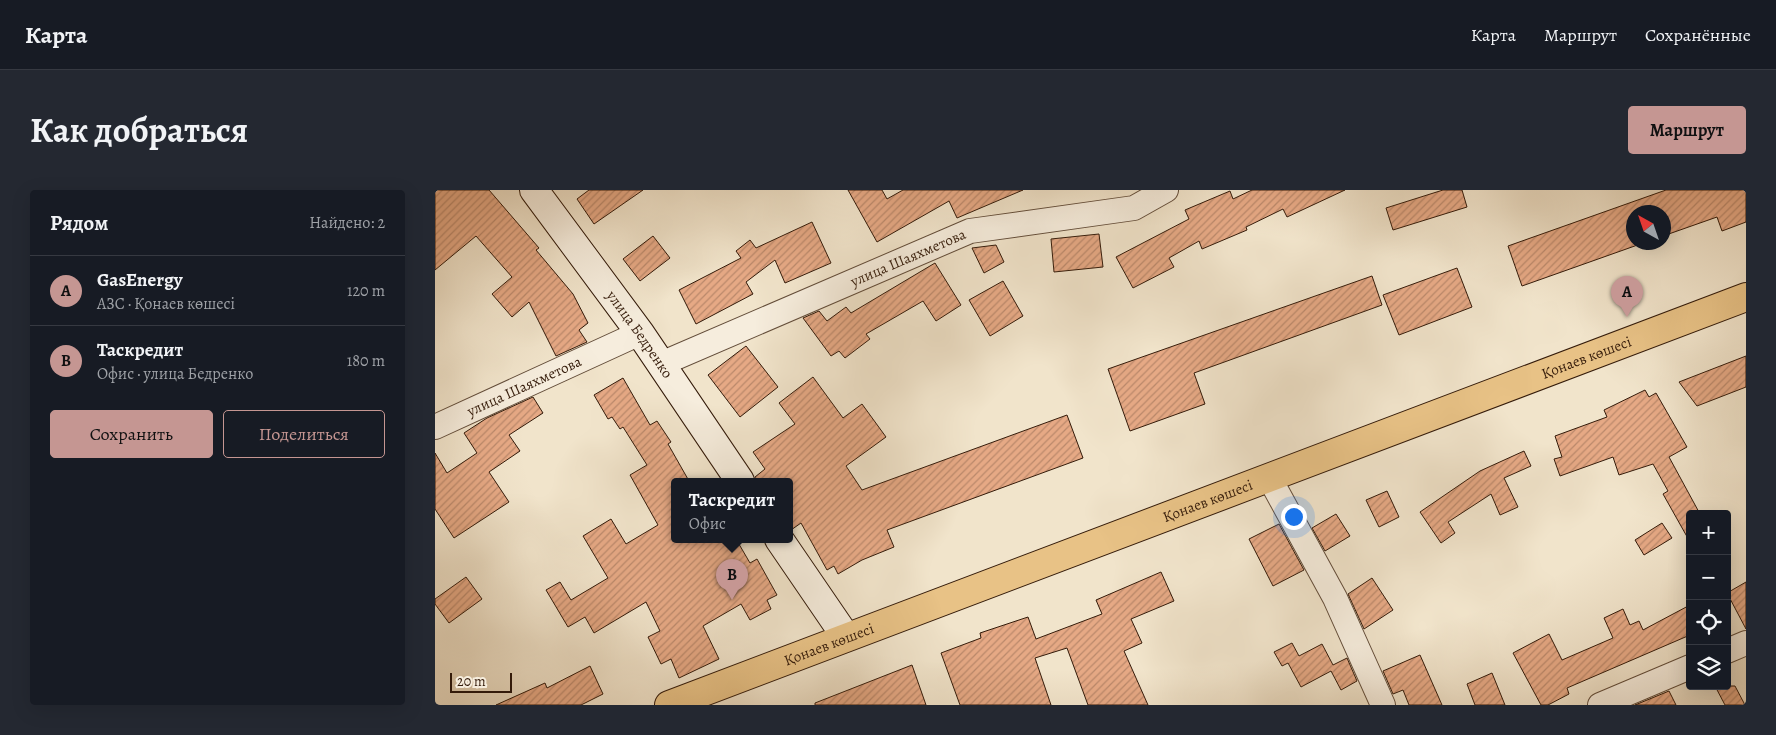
<!DOCTYPE html>
<html lang="ru">
<meta charset="utf-8">
<style>
:root{--surface:#171b24;--page:#242831;--text:#f1f3f6;--muted:#9ea1a6;--line:#363941;--accent:#c59692}
body{margin:0;font-family:Alegreya,serif;background:var(--page);color:var(--text)}
.controls{position:absolute;right:15px;bottom:15px;display:grid;overflow:hidden;border-radius:5px;box-shadow:0 5px 20px #0002}
.controls button{width:45px;height:45px;display:grid;place-items:center;padding:0;border:0;border-bottom:1px solid var(--line);background:var(--surface);color:var(--text);font:25px sans-serif}
.compass{position:absolute;left:1191px;top:15px;width:45px;height:45px;border-radius:50%;background:var(--surface);box-shadow:0 5px 20px #0002;rotate:320deg}
.scale{position:absolute;left:15px;bottom:12px;width:62px;box-sizing:border-box;padding-left:5px;border:2px solid #341b0a;border-top:0;font-size:14px;line-height:18px;white-space:nowrap;color:#341b0a;-webkit-text-stroke:4px #f6eddd;paint-order:stroke}
.you{position:absolute;left:858px;top:326px;width:18px;height:18px;margin:-12px;border:4px solid #fff;border-radius:50%;background:#1a73e8;box-shadow:0 0 0 8px #1a73e833}
.badge{display:grid;place-items:center;width:32px;height:32px;border-radius:50%;background:var(--accent);color:#111;font-size:16px;font-weight:700}
.pin{position:absolute;translate:-50% -41px;filter:drop-shadow(0 1px 2px #0008)}
.pin::after{content:'';position:absolute;top:26px;width:18px;height:15px;background:inherit;clip-path:polygon(0 0,100% 0,50% 100%)}
.popup{position:absolute;left:236px;top:288px;width:122px;height:65px;box-sizing:border-box;display:grid;place-content:center;border-radius:5px;background:var(--surface);filter:drop-shadow(0 1px 4px #0005);font-size:16px;white-space:nowrap;color:var(--muted)}
.popup b{font-size:19px;color:var(--text)}
.popup::after{content:'';position:absolute;left:50%;top:100%;margin-left:-10px;border:10px solid transparent;border-top-color:var(--surface)}
.list{margin:0;padding:0;list-style:none}
h2{display:flex;justify-content:space-between;align-items:center;height:65px;margin:0;padding:0 20px;font-size:21px}
h2 small{font-size:16px;font-weight:400;color:var(--muted)}
.list li{display:grid;grid-template-columns:32px 1fr auto;gap:15px;align-items:center;box-sizing:border-box;height:70px;padding:0 20px;border-top:1px solid var(--line)}
.list b{display:block;font-size:19px;white-space:nowrap}
.list p{margin:0;font-size:16px;white-space:nowrap;color:var(--muted)}
.list em{font-size:16px;font-style:normal;color:var(--muted)}
.actions{display:flex;gap:10px;padding:15px 20px}
.actions a{flex:1;padding:11px 0;border:1px solid var(--accent);border-radius:5px;text-align:center;font-size:18px;color:var(--accent)}
.actions .main{background:var(--accent);color:#111}
.icon{flex:none;width:28px;height:28px;fill:none;stroke:currentColor;stroke-width:2;stroke-linecap:round;stroke-linejoin:round}
.map{position:relative;flex:none;width:1311px;height:515px;overflow:hidden;border-radius:5px}
header{display:flex;align-items:center;gap:30px;box-sizing:border-box;height:70px;padding:0 25px;background:var(--surface);border-bottom:1px solid var(--line)}
header strong{font-size:24px}
nav{display:flex;gap:28px;margin-inline-start:auto;font-size:18px}
.intro{display:flex;align-items:center;justify-content:space-between;box-sizing:border-box;height:120px;padding:0 30px}
h1{margin:0;font-size:35px}
.button{padding:12px 22px;border-radius:5px;background:var(--accent);color:#111;font-size:18px;font-weight:700}
main{display:flex;gap:30px;padding:0 30px}
aside{flex:1;background:var(--surface);border-radius:5px;box-shadow:0 5px 20px #0002}
.map>svg:first-child{display:block}
.building{fill:url(#building-hatch);stroke:#341b0a}
.lines{fill:none;stroke-linecap:round;stroke-linejoin:round}
.street-casing{stroke:#634d3a;stroke-width:26}
.secondary-casing{stroke:#341b0a;stroke-width:30}
.primary-casing{stroke:#341b0a;stroke-width:30}
.street{stroke:#f6eddd;stroke-width:24}
.secondary{stroke:#f6eddd;stroke-width:28}
.primary{stroke:#e8c286;stroke-width:28}
.labels{text-anchor:middle;dominant-baseline:central;stroke-width:4.5;stroke-linejoin:round;paint-order:stroke}
.street-label{font-size:15px;fill:#341b0a;stroke:#f6eddd}
</style>
<header>
<strong>Карта</strong>
<nav><a>Карта</a><a>Маршрут</a><a>Сохранённые</a></nav>
</header>
<div class="intro"><h1>Как добраться</h1><a class="button">Маршрут</a></div>
<main>
<aside>
<h2>Рядом<small>Найдено: 2</small></h2>
<ul class="list">
<li><span class="badge">A</span><div><b>GasEnergy</b><p>АЗС · Қонаев көшесі</p></div><em>120 m</em></li>
<li><span class="badge">B</span><div><b>Таскредит</b><p>Офис · улица Бедренко</p></div><em>180 m</em></li>
</ul>
<div class="actions"><a class="main">Сохранить</a><a>Поделиться</a></div>
</aside>
<div class="map">
<svg width="1311" height="515" viewBox="0 0 1311 515">
<defs>
<pattern id="building-hatch" width="6" height="6" patternUnits="userSpaceOnUse" patternTransform="scale(1.25)"><rect width="6" height="6" fill="#e6a985"/><path d="M-1 1l2-2M0 6l6-6M5 7l2-2" fill="none" stroke="#bb896b"/></pattern>
</defs>
<rect width="100%" height="100%" fill="#f1e4cb"/>
<filter id="stains"><feTurbulence type="fractalNoise" baseFrequency=".004" numOctaves="4"/><feColorMatrix values="0 0 0 0 .2 0 0 0 0 .09 0 0 0 0 .02 0 0 0 .5 -.17"/></filter>
<radialGradient id="worn" r=".72"><stop offset=".6" stop-color="#630" stop-opacity="0"/><stop offset="1" stop-color="#630" stop-opacity=".3"/></radialGradient>
<!-- building -->
<path class="building" d="M0,0H54L104,58L101,60L138,104L153,133L144,140L152,152L121,166L94,112L77,127L57,104L77,87L41,46L0,80Z
M154,0H208L159,34L142,9Z
M413,0H447L452,9L468,0H588L522,28L514,11L442,52Z
M817,0H910L852,27L848,19L811,37L812,40L767,59L764,51L734,68L739,77L698,98L681,67L754,29L750,20L795,1L798,9Z
M1008,0H1027L1032,17L958,40L951,18Z
M1231,0H1311V32L1287,41L1282,27L1228,46V22H1198V52H1211L1087,96L1073,56Z
M377,32L396,73L350,93L340,70L311,92L318,104L261,134L244,100L306,68L301,61L315,50L321,58Z
M664,44L668,77L619,82L616,49Z
M218,46L235,68L205,91L188,69Z
M561,55L569,72L549,83L537,58Z
M500,73L526,115L501,131L488,111L431,144L435,149L410,168L404,161L396,166L368,128L384,121L392,131L411,117L416,123Z
M1022,78L1037,117L964,145L948,105Z
M937,86L947,115L759,183L770,214L695,241L673,179Z
M568,91L588,126L555,146L534,110Z
M311,156L343,197L305,227L273,185Z
M1311,166V197L1262,216L1244,192Z
M378,187L408,228L427,214L451,247L411,276L427,300L632,225L648,268L452,340L459,357L427,370L403,384L399,376L392,380L366,333L356,340L354,338V291H320V287L330,279L318,262L360,234L344,213Z
M188,188L215,235L222,231L236,252L233,254L254,291H240V349H301L315,373L322,369L342,405L332,410L336,419L315,430L306,414L268,436L284,469L244,488L236,469L226,474L213,447L225,441L211,412L159,443L150,427L133,437L111,400L125,392L136,410L173,388L148,346L176,329L191,354L223,335L195,285L212,275L188,237L185,239L177,227L173,229L159,205Z
M1210,200L1214,207L1221,203L1252,257L1234,267L1265,324H1255V352L1228,304L1233,301L1218,274L1184,285L1178,267L1125,286L1119,269L1127,267L1120,246L1172,227L1169,220Z
M98,207L108,223L74,245L85,261L54,282L74,312L19,348L0,319V263L12,283L42,263L29,243L52,228Z
M1089,261L1096,276L1069,288L1083,317L1065,325L1056,304L1013,332L1020,343L1006,353L985,322L1045,281Z
M952,301L964,327L944,337L931,310Z
M901,324L915,346L890,361L877,338Z
M1227,333L1237,348L1209,365L1200,350Z
M844,334L869,380L838,396L814,349Z
M726,382L739,411L696,429L707,453L689,461L713,515H653L632,458L600,468L616,515H525L506,463L546,448L545,443L593,427L601,449L667,424L661,410Z
M31,387L47,409L14,433L0,414V409Z
M937,388L958,420L929,439L913,404Z
M1311,392V439L1292,403Z
M1255,415V445L1132,498L1134,504L1113,515H1106L1078,463L1114,444L1127,470L1178,448L1169,428L1188,419L1195,435L1204,431L1208,440Z
M857,453L864,466L887,454L898,475L912,468L922,491L906,500L896,481L866,497L853,473L847,476L839,462Z
M985,465L1007,515H974L968,500L958,504L948,481Z
M477,475L491,515H380V513Z
M155,476L168,504L146,515H61L110,493L112,498Z
M1057,483L1070,515H1040L1032,494Z
M1280,496H1300L1310,515H1290Z
M1234,501L1241,515H1200Z"/>
<g class="lines">
<!-- street casing -->
<g class="street-casing">
<g id="street">
<path id="s1" d="M226,174L535,41L699,18L731,0"/>
<path id="s2" d="M0,237L205,143"/>
<path d="M835,289L900,408L948,515"/>
<path d="M1292,461L1311,453"/>
<path d="M1165,515L1255,477"/>
</g>
</g>
<!-- secondary casing -->
<g class="secondary-casing">
<g id="secondary">
<path id="s3" d="M99,0L205,143L305,291"/>
<path d="M344,349L411,447"/>
</g>
</g>
<!-- primary casing -->
<g class="primary-casing">
<g id="primary">
<path id="s4" d="M234,515L1311,107"/>
</g>
</g>
<!-- street -->
<use href="#street" class="street"/>
<!-- secondary -->
<use href="#secondary" class="secondary"/>
<!-- primary -->
<use href="#primary" class="primary"/>
</g>
<g class="labels">
<!-- street labels -->
<g class="street-label">
<text stroke="none"><textPath href="#s1" startOffset="269">улица Шаяхметова</textPath></text>
<text stroke="none"><textPath href="#s3" startOffset="179">улица Бедренко</textPath></text>
<text stroke="none"><textPath href="#s4" startOffset="981">Қонаев көшесі</textPath></text>
<text stroke="none"><textPath href="#s2" startOffset="98">улица Шаяхметова</textPath></text>
<text stroke="none"><textPath href="#s4" startOffset="576">Қонаев көшесі</textPath></text>
<text stroke="none"><textPath href="#s4" startOffset="171">Қонаев көшесі</textPath></text>
</g>
</g>
<rect width="100%" height="100%" filter="url(#stains)"/>
<rect width="100%" height="100%" fill="url(#worn)"/>
</svg>
<div class="controls">
<button>+</button>
<button>−</button>
<button><svg class="icon" aria-label="locate" viewBox="0 0 24 24"><circle cx="12" cy="12" r="6"/><path d="M12 2v4M12 18v4M2 12h4M18 12h4"/></svg></button>
<button><svg class="icon" aria-label="layers" viewBox="0 0 24 24"><path d="M12 4l9 5-9 5-9-5zM3 14l9 5 9-5"/></svg></button>
</div>
<svg class="compass" viewBox="-18 -18 36 36"><path d="M0-13l5 13h-10z" fill="#e53935"/><path d="M0 13l5-13h-10z" fill="#9ea1a6"/></svg>
<div class="scale">20 m</div>
<div class="you"></div>
<div class="pin badge" style="left:1192px;top:127px">A</div>
<div class="pin badge" style="left:297px;top:410px">B</div>
<div class="popup"><b>Таскредит</b>Офис</div>
</div>
</main>
